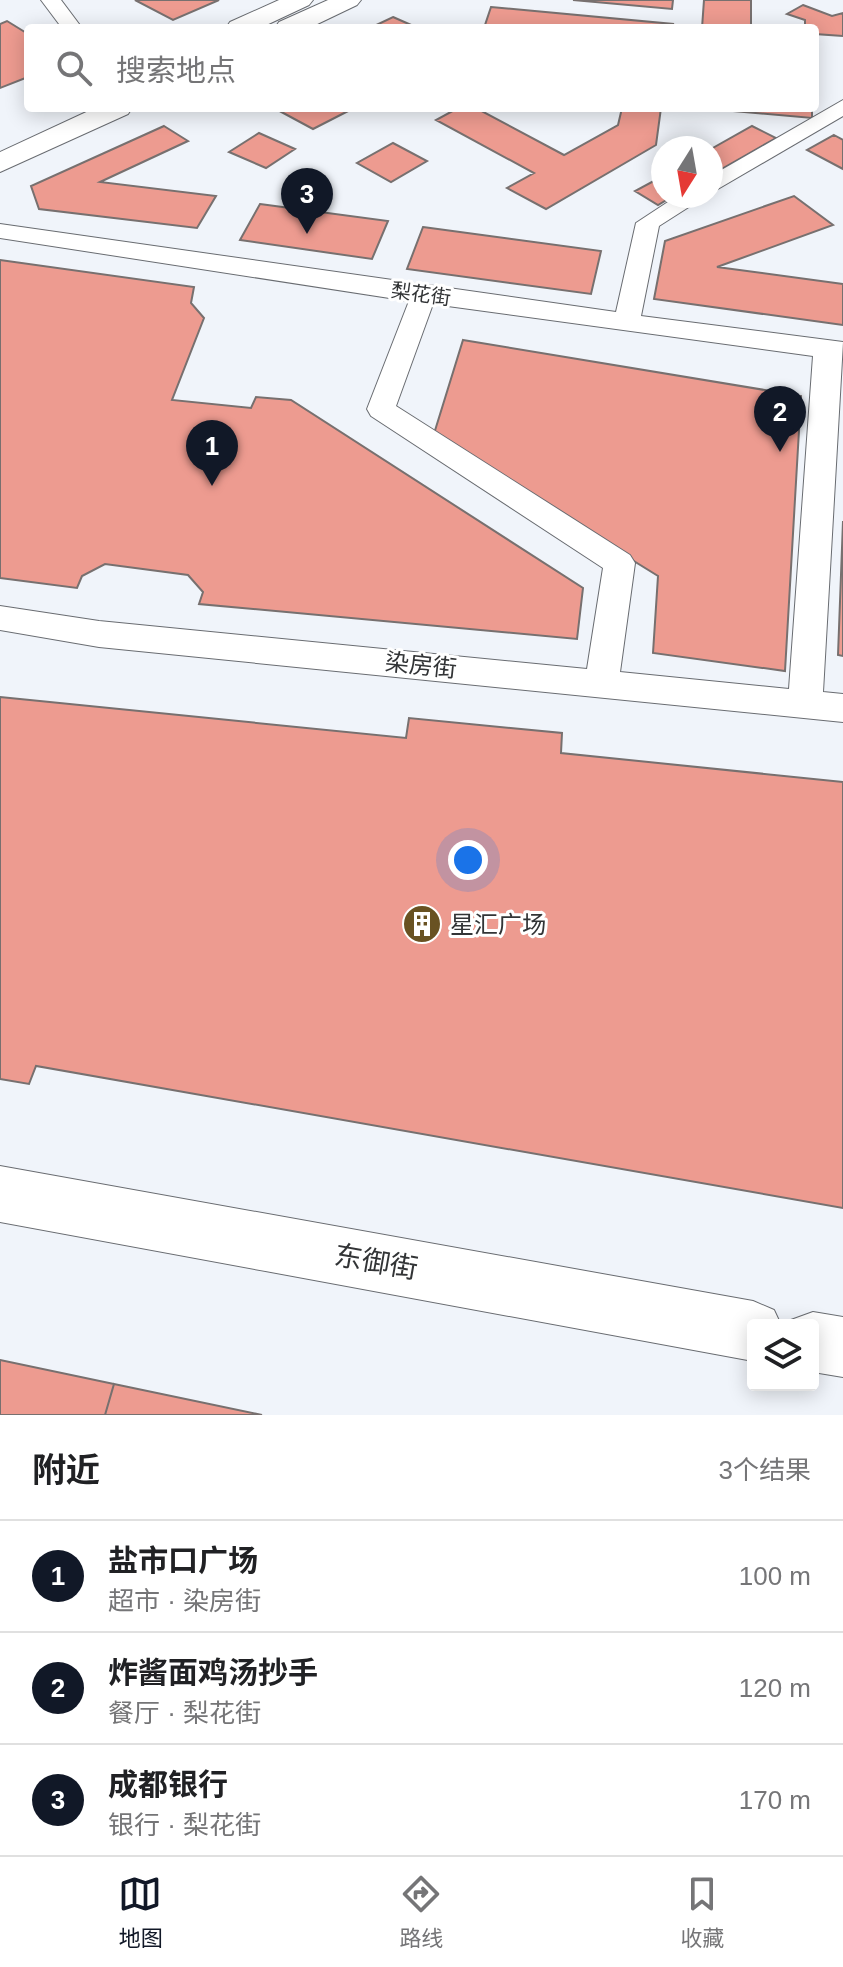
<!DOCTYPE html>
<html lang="zh">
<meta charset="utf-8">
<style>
:root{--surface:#fff;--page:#f2f2f2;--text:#202124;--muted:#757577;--line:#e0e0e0;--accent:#111827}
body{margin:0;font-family:Helvetica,"Noto Sans SC",sans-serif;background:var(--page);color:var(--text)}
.controls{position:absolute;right:24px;bottom:24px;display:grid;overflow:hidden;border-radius:8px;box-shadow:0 4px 20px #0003}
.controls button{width:72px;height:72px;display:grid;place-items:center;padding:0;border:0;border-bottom:2px solid var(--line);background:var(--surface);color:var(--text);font:40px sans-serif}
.compass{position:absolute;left:651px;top:136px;width:72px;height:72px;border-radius:50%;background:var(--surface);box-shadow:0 4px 20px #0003;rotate:191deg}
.you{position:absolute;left:468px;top:860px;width:28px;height:28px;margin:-20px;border:6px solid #fff;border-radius:50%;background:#1a73e8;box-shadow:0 0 0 12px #1a73e833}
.badge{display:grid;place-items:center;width:52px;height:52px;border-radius:50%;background:var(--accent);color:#fff;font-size:26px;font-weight:700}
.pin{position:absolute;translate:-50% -66px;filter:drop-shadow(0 2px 4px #0008)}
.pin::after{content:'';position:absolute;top:42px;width:28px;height:24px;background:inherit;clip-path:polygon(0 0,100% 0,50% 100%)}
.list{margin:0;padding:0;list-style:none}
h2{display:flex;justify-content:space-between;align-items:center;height:104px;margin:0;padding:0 32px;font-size:34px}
h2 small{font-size:26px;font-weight:400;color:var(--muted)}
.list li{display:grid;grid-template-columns:52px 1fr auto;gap:24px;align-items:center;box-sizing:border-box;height:112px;padding:0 32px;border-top:2px solid var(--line)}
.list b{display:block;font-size:30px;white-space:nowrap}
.list p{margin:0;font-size:26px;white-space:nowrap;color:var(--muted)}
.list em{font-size:26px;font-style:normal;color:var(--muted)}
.icon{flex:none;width:44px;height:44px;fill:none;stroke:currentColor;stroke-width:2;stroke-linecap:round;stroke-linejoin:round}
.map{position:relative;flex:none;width:843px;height:1415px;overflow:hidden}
.search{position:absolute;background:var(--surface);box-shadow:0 4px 20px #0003;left:24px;right:24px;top:24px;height:88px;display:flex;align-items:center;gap:20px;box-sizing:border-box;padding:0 28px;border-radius:8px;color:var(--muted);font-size:30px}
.sheet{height:440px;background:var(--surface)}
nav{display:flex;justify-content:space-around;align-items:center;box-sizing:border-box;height:112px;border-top:2px solid var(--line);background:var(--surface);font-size:22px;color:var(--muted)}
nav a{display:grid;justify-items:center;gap:4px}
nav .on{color:var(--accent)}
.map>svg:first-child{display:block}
.building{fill:#ed9b90;stroke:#77706f;stroke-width:2}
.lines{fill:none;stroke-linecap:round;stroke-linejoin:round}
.street-casing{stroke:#696c71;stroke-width:2}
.secondary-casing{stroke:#696c71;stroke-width:2}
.street{fill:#fff;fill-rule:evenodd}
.secondary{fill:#fff;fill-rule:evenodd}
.labels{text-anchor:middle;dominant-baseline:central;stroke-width:6;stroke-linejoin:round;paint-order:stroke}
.far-street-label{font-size:20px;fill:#323436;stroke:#fff}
.street-label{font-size:24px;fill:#323436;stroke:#fff}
.poi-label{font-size:24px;fill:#323436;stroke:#fff;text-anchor:start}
.near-street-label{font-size:28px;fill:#323436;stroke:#fff}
</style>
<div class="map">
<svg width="843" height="1415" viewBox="0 0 843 1415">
<rect width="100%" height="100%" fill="#f0f4fa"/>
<!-- building -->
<path class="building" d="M135,0H219L173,20Z
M573,0H673L672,9Z
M704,0H751V28H702Z
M803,5L832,16L843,13V36L815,34V28H805V20L787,14Z
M491,7L673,24L672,28H484Z
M393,17L418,28H370Z
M7,21L28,34V77L0,88V24Z
M274,108H354L313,129Z
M458,108H476L564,155L618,125L622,108H661L656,145L546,209L507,188L534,173L436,120Z
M699,108H812V118Z
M164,126L188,141L100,182L216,196L197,228L39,209L31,186Z
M752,126L776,138L711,175V149Z
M259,133L295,149L266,168L229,152Z
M834,135L843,140V169L807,150Z
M393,143L427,161L391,182L357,163Z
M663,176V196H673L658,205L635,191Z
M794,196L833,225L717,267L843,284V325L654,299L665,241Z
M260,204L388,221L372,259L240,240Z
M423,227L601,251L591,294L407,269Z
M0,260L194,287L191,303L204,318L172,400L251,408L256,397L291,400L583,588L577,639L199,604L203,592L188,575L105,564L82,576L77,588L0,578Z
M463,340L801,396L785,671L653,653L658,576L433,437Z
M843,521V656L838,655Z
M0,697L406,738L409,718L562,733L561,753L843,782V1208L36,1066L29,1084L0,1079Z
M0,1360L114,1384L105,1415H0Z
M114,1384L262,1415H105Z"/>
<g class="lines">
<!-- street casing -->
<g class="street-casing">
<path id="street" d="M41,0H61L82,28H62Z
M843,100V116L711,193V176Z
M677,196H706L659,226L641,316L843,342L823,692L843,694V722L99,647L0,630V606L99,621L587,669L603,568L371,416L367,409L409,301L0,238V224L616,312L636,223ZM433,304L813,356L789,689L620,672L635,563L630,555L396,406Z"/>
</g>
<!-- secondary casing -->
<g class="secondary-casing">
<path id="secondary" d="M279,0H313L309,5L260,28H226L230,22Z
M328,0H361L357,5L309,28H275L279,22Z
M95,108H132L128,114L0,172V152Z
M0,1166L753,1301L774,1310L781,1325H753V1361L0,1222Z
M813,1312L843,1317V1377L813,1372V1325H790L791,1320Z"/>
</g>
<!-- street -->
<use href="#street" class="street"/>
<!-- secondary -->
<use href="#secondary" class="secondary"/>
</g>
<!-- icons -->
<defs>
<g id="building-disc" transform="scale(2)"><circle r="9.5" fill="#695222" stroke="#fff"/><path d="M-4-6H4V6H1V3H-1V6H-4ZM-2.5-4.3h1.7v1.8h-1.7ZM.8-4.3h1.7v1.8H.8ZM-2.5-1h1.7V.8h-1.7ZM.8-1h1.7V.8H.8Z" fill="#fff"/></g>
</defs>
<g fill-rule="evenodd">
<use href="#building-disc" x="422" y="924"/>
</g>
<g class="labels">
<!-- far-street labels -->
<g class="far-street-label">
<text transform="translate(421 294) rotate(8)">梨花街</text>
</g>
<!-- street labels -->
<g class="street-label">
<text transform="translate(421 665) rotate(6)">染房街</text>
</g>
<!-- poi labels -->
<g class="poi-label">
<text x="450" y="924">星汇广场</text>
</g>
<!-- near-street labels -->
<g class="near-street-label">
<text transform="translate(376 1262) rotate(10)">东御街</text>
</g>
</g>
</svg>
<div class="controls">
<button><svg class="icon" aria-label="layers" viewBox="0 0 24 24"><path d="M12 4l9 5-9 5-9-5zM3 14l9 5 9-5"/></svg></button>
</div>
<svg class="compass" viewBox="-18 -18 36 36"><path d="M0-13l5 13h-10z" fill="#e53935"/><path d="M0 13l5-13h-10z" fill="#757577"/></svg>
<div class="you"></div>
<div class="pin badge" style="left:212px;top:486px">1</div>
<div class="pin badge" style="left:780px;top:452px">2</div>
<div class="pin badge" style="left:307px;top:234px">3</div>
<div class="search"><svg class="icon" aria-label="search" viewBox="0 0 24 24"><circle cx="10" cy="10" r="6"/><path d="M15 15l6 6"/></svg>搜索地点</div>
</div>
<section class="sheet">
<h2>附近<small>3个结果</small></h2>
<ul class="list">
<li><span class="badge">1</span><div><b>盐市口广场</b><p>超市 · 染房街</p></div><em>100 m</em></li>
<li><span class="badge">2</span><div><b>炸酱面鸡汤抄手</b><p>餐厅 · 梨花街</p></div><em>120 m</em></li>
<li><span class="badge">3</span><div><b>成都银行</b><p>银行 · 梨花街</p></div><em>170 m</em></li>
</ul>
</section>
<nav>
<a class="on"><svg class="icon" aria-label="map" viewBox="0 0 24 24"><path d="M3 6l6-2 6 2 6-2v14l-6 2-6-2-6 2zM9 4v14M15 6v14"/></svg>地图</a>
<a><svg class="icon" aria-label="directions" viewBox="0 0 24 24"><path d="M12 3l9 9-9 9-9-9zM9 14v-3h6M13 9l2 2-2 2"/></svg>路线</a>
<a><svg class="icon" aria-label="saved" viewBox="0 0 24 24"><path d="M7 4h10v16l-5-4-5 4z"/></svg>收藏</a>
</nav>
